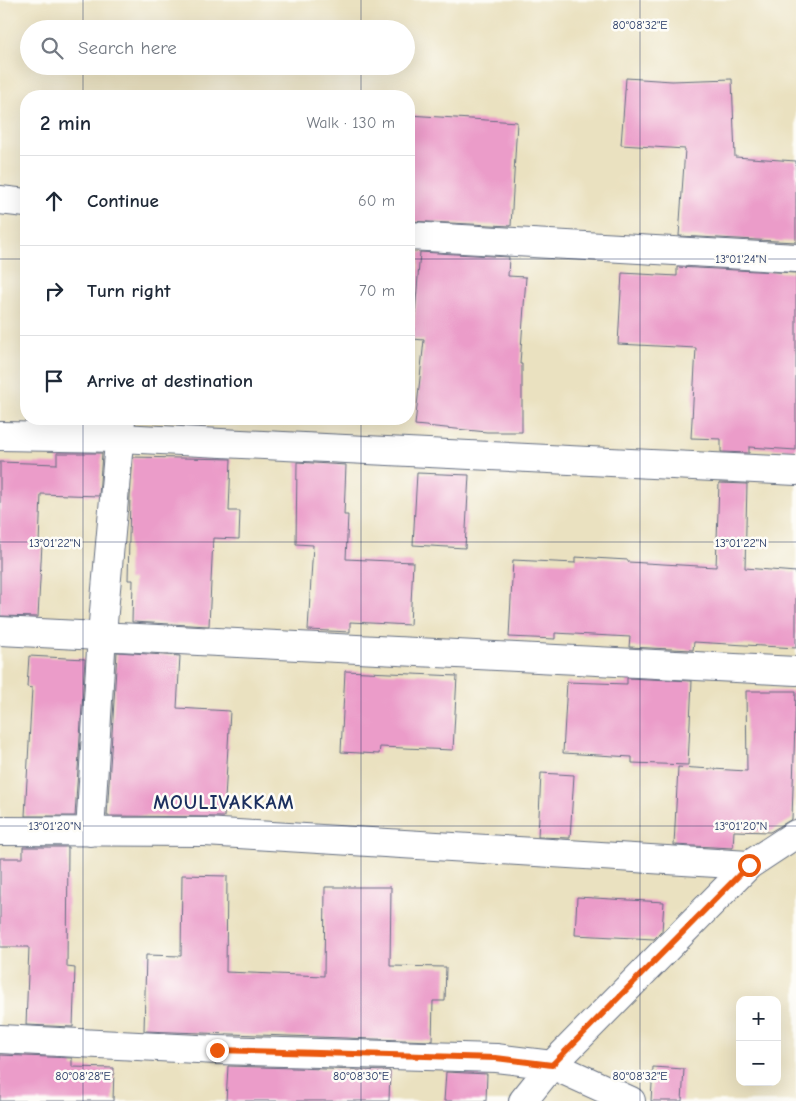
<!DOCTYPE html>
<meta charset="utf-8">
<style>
:root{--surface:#fff;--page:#f6f6f7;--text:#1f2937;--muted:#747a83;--line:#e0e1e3}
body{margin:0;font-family:"Comic Neue",sans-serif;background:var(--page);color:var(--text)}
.controls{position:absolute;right:15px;bottom:15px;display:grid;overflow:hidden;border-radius:10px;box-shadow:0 5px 20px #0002}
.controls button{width:45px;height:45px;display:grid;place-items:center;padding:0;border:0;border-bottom:1px solid var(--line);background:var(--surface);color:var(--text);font:25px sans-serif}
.stop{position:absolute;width:15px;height:15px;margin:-11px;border:4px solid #ea580c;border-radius:50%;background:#fff}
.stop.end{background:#ea580c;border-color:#fff;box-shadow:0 1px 5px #0008}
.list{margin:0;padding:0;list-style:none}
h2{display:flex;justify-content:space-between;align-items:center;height:65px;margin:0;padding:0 20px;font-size:21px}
h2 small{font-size:16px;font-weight:400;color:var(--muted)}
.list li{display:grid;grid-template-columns:32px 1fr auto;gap:15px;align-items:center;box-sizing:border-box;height:90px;padding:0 20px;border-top:1px solid var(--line)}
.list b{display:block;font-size:19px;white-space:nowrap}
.list em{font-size:16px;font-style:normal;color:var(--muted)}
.icon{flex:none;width:28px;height:28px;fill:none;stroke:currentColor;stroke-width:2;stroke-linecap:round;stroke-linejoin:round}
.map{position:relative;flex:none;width:796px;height:1101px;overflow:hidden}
.search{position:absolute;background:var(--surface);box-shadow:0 5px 20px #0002;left:20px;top:20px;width:395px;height:55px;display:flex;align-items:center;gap:12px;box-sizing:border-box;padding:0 18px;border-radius:28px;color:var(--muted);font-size:19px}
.panel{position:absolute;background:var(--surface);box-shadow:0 5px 20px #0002;left:20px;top:90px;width:395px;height:335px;border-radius:20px}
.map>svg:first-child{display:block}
.building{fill:#eb9cc9}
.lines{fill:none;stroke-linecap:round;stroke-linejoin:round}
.street-casing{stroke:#636d80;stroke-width:30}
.street{stroke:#fff;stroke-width:28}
.route{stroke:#ea580c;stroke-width:6}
.ticks{fill:none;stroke:#1b2f5e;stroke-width:1;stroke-opacity:0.45}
.labels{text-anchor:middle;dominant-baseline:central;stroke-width:5;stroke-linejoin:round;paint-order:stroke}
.district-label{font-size:20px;font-weight:bold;letter-spacing:1px;fill:#1b2f5e;stroke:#fdfcf7}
.ticks-label{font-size:12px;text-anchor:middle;fill:#1b2f5e;stroke:#fdfcf7;stroke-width:5;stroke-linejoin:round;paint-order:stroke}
</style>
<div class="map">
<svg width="796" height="1101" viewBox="0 0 796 1101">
<rect width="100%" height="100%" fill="#fdfcf7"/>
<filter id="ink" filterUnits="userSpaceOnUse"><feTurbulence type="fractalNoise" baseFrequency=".02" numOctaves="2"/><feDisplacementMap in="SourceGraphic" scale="10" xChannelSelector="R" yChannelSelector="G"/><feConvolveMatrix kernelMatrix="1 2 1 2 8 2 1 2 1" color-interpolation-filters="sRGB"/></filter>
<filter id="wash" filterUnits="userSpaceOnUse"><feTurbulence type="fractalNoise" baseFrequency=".0096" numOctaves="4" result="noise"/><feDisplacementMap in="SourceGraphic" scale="20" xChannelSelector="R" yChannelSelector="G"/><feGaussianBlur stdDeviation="1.12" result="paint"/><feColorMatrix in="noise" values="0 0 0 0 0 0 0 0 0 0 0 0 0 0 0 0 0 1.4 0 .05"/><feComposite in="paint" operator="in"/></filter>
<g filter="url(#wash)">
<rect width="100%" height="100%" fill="#eae1c0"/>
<g id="blocks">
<!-- building -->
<path class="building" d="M626,78L672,81L732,79L735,157L796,161V242L679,236L685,149L621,145Z
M409,115L517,122L511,226L409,221Z
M420,252L509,257L508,276L526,277L520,364H522V432H487L415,425L424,340L413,339Z
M677,267L796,273V450L749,447V453L721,452V439L691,438L696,348L618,344L622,273L677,276Z
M57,453H102L99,496L41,494L39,544H42L38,617L0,616V462L57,464Z
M133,457L231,459L229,511H240L239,539L213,538L209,626L132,622L133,580H128L130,497Z
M297,462L346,465L344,515H348L346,559L413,562L410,625L350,622V632L308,630L313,545L296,544Z
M417,473L469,475L465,548L413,545Z
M719,483L747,484L745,568L796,572V648L694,642L693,650L629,647L630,637L555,633V639L509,637L513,560L575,563V557L628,560V562L716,567Z
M117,652L180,656L177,708L230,711L224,817L107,816Z
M29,656L85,659L75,816H25L32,688L27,687Z
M345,671L457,676L453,750L380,747L379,754L341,752Z
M627,678L692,681L688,765L632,763V757L563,753L567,682L627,684Z
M746,691H796L792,819L770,832L734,831L733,848L674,845L678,767L747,771Z
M541,773L574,775L570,838L538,837Z
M23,847H68L67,967L75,968L73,1027L26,1025L29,947H0V858H23Z
M182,875L227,876L226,972L324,976L325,887H391L390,966L446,967L445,1001H433L432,1041L144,1031L146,955L181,956Z
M577,897L664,902L662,931L654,939L575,935Z
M0,1055L72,1058V1067L114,1068L113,1101H0Z
M228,1066L390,1071L389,1101H226Z
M653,1067L684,1069L682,1101H651Z
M446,1072L487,1074L486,1101H444Z"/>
</g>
</g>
<g filter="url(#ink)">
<use href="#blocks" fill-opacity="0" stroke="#636d80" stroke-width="1"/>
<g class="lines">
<!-- street casing -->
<g class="street-casing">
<path id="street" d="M0,200L26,203
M409,236L796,258
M0,436L120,438L796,471
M0,631L796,671
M0,831L205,832L749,865
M90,832L102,634L121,420
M0,1039L217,1050L496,1058L552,1065L631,1101
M523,1101L552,1065L749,865L796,834"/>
</g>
<!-- street -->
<use href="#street" class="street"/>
</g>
</g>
<g class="lines" filter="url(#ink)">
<!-- route -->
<path class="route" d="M217,1050L496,1058L552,1065L749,865"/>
</g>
<!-- ticks -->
<path class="ticks" d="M83,0V29M361,0V29M640,0V1101M83,66V96M361,66V96M0,259H26M409,259H796M83,419V1101M361,419V1101M0,542H796M0,826H796"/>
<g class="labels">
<!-- district labels -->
<g class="district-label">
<text x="224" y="802">MOULIVAKKAM</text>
</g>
</g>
<g class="ticks-label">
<text x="640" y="29">80°08'32"E</text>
<text x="741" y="263">13°01'24"N</text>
<text x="55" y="547">13°01'22"N</text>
<text x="741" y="547">13°01'22"N</text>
<text x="55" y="830">13°01'20"N</text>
<text x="741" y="830">13°01'20"N</text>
<text x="83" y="1080">80°08'28"E</text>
<text x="361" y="1080">80°08'30"E</text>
<text x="640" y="1080">80°08'32"E</text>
</g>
</svg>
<div class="controls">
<button>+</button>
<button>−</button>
</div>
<div class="stop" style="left:749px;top:865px"></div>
<div class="stop end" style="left:217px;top:1050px"></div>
<div class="search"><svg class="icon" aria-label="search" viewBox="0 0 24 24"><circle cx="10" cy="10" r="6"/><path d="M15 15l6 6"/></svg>Search here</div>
<section class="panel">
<h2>2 min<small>Walk · 130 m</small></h2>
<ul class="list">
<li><svg class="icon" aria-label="ahead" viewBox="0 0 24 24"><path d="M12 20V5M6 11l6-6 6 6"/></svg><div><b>Continue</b></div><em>60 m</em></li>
<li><svg class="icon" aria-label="right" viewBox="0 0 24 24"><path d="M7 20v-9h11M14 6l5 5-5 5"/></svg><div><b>Turn right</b></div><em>70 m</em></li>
<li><svg class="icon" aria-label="arrive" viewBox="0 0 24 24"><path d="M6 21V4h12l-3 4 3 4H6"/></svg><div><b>Arrive at destination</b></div></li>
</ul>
</section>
</div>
